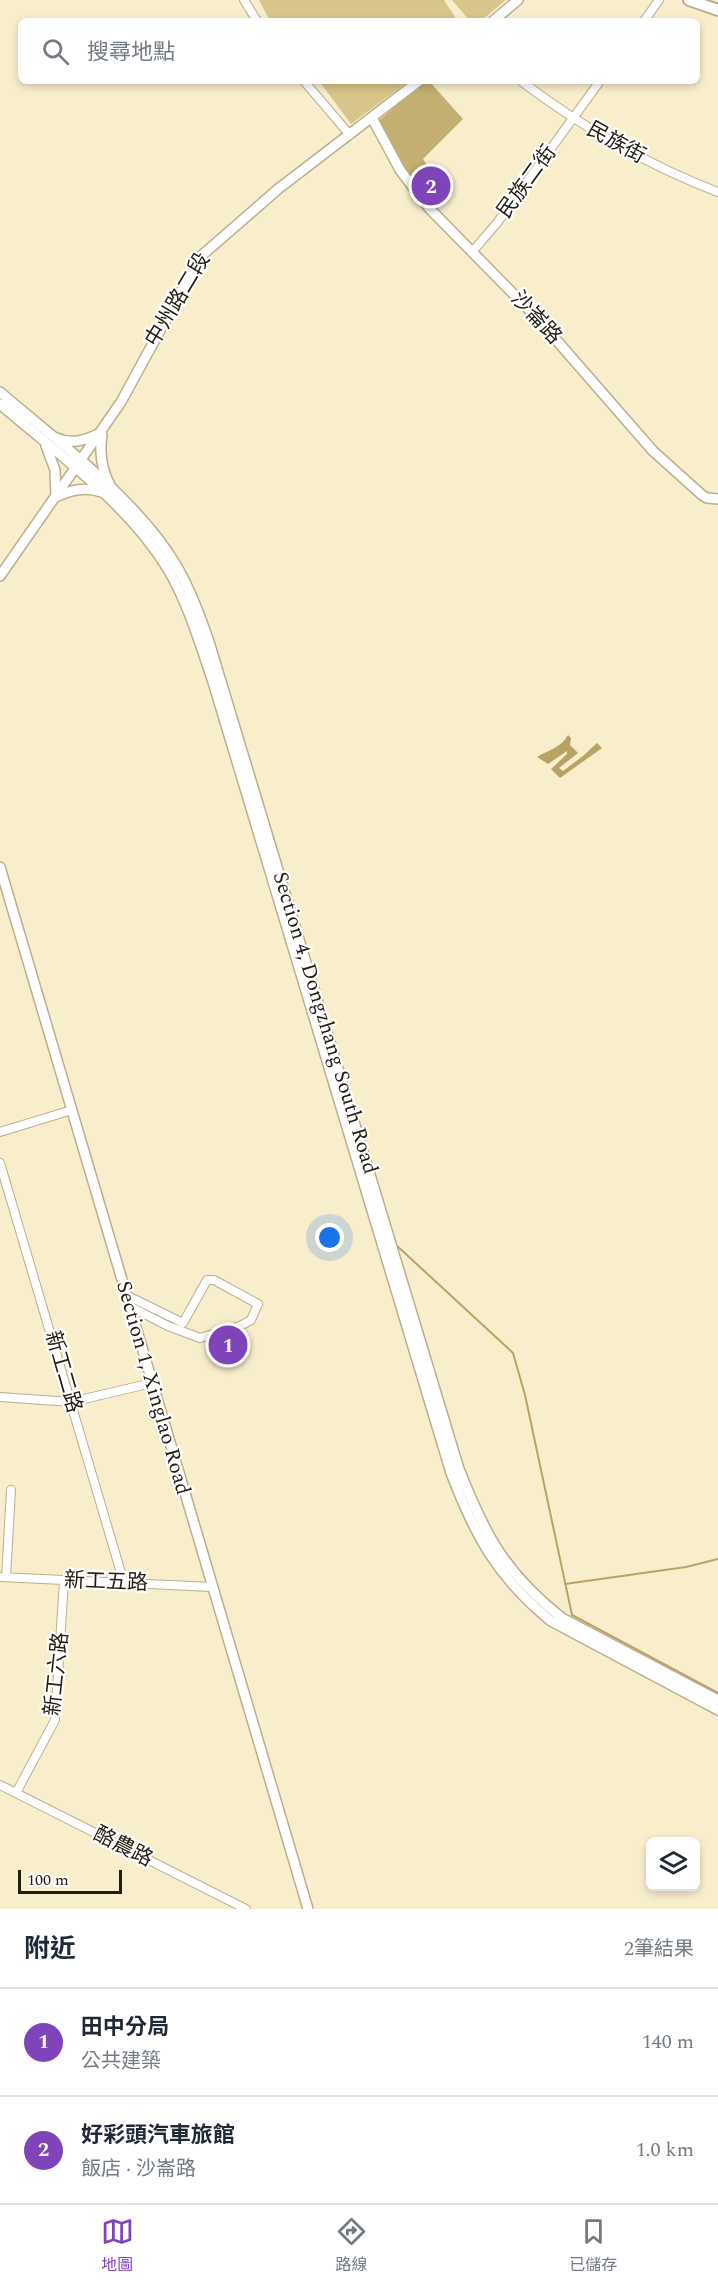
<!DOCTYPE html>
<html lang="zh-TW">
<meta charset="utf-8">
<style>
:root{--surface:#fff;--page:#f2f2f3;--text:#1f2937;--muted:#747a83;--line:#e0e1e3;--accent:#8044ba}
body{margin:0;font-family:Spectral,"Noto Sans TC",serif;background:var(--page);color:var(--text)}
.controls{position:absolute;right:18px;bottom:18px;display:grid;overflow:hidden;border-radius:9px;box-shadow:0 3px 9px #0003}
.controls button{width:54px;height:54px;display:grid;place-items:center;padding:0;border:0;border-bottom:2px solid var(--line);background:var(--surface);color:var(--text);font:30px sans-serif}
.scale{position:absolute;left:18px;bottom:15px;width:104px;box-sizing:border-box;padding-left:6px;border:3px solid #211d11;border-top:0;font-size:16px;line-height:21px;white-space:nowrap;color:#211d11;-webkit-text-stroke:4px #fff;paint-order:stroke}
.you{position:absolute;left:330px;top:1238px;width:21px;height:21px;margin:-15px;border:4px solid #fff;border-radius:50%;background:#1a73e8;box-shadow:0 0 0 9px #1a73e833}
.badge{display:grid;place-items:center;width:39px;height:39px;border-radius:50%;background:var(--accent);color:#fff;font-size:20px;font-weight:700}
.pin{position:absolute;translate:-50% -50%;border:3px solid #fff;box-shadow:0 2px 6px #0006}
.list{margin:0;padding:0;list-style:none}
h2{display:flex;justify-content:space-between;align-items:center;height:78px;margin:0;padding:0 24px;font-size:26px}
h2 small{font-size:20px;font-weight:400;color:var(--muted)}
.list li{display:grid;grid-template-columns:39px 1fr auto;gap:18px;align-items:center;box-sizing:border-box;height:108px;padding:0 24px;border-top:2px solid var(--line)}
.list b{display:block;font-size:22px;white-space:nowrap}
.list p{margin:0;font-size:20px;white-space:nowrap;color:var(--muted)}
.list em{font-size:20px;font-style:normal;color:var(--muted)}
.icon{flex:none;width:33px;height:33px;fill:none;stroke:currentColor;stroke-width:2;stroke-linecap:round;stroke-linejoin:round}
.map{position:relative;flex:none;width:718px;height:1909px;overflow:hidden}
.search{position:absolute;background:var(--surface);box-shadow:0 3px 9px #0003;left:18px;right:18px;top:18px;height:66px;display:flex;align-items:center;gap:15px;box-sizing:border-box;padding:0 21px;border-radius:9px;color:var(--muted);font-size:22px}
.sheet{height:294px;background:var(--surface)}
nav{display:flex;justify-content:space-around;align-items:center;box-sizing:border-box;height:84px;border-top:2px solid var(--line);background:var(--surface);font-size:16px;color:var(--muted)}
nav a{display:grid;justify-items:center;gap:3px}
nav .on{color:var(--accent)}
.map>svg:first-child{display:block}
.green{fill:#d8c58b}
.forest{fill:#c3af70}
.water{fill:#b7a364}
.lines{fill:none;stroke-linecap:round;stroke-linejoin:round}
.stream{stroke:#b7a364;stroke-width:2}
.minor-casing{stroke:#b9af8f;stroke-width:10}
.tertiary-casing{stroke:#b9af8f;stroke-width:12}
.secondary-casing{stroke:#b9af8f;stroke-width:14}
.minor{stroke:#fff;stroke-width:8}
.tertiary{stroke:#fff;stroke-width:9}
.secondary{stroke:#fff;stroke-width:10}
.labels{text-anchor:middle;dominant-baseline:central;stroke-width:4.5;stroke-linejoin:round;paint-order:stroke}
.street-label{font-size:21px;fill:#211d11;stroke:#fff}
</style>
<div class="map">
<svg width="718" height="1909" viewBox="0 0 718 1909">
<rect width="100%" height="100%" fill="#f9eecc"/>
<!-- green -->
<path class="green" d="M259,0H444L455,17L450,21H270Z
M452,0H506L481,21H470Z
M319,81H409L351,124Z"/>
<!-- forest -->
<path class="forest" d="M425,81H429L463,119L423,159L427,165L412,182L378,121Z"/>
<!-- water -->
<path class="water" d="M568,735L571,738L570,745L578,753L559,768L563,771L583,756L597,743L602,748L560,778L551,769L567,754V751L548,764L537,757C548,750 561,748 568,735Z"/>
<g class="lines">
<!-- stream -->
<path class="stream" d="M395,1244L513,1353L525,1395L572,1615L718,1693
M565,1584L686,1567L718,1559"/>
<!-- minor casing -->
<g class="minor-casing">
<path id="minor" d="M244,0L257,21
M644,21L659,0
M304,81L350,135
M521,81C582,127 647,165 718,192
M473,251L497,223L600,81
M0,1132L72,1110
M0,1163L124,1583
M126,1295L183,1323L207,1280H214L258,1304L251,1320L240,1326L200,1338L168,1326L129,1306
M0,1397L71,1402L152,1383
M0,1577L212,1587
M6,1577L11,1490
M0,1785L246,1909
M16,1793L55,1720L64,1581"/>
</g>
<!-- tertiary casing -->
<g class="tertiary-casing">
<path id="tertiary" d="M493,21L518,0
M372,118L400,170L429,208L538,319L653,451L702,495L707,498L718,499
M0,392C58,442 137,499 176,565C191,590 201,618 210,645L459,1469C485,1535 505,1573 562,1618L718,1700
M0,404C59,455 129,504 169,571C189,606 200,644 213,682L451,1473C475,1536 498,1578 551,1621L718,1710
M102,435C99,453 101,468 110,485
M57,438C72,445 86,440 100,433
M46,446L55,470L56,497C70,490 85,486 101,492
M0,576L121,402L200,257L278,189L419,81
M0,867L308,1909"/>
</g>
<!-- secondary casing -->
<g class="secondary-casing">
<path id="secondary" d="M689,0L718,10"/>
</g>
<!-- minor -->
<use href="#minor" class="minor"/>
<!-- tertiary -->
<use href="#tertiary" class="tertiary"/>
<!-- secondary -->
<use href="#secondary" class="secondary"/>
</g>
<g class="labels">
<!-- street labels -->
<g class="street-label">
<text transform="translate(616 143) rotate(29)">民族街</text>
<text transform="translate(527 182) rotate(-54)">民族二街</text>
<text transform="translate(178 300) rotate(-59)">中州路二段</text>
<text transform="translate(536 318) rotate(47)">沙崙路</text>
<text transform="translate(325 1023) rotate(73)">Section 4, Dongzhang South Road</text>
<text transform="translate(63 1372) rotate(74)">新工二路</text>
<text transform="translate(153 1388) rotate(74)">Section 1, Xinglao Road</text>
<text transform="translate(106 1582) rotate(2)">新工五路</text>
<text transform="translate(57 1674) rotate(-84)">新工六路</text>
<text transform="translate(123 1847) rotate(27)">酪農路</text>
</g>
</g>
</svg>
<div class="controls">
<button><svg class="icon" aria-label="layers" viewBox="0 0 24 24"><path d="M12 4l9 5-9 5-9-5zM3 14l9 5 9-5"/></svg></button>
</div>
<div class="scale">100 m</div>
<div class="you"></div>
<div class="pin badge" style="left:228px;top:1345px">1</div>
<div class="pin badge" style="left:431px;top:186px">2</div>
<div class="search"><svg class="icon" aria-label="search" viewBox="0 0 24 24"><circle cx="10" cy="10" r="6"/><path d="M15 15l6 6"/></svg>搜尋地點</div>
</div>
<section class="sheet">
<h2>附近<small>2筆結果</small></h2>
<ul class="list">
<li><span class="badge">1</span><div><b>田中分局</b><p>公共建築</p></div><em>140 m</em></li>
<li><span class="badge">2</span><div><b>好彩頭汽車旅館</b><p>飯店 · 沙崙路</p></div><em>1.0 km</em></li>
</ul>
</section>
<nav>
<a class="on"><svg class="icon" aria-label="map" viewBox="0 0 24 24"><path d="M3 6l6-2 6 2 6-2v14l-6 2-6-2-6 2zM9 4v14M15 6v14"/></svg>地圖</a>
<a><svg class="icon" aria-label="directions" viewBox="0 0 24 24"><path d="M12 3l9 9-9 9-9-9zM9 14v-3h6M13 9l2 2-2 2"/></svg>路線</a>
<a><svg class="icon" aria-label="saved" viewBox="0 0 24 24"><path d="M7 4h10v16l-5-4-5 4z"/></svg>已儲存</a>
</nav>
